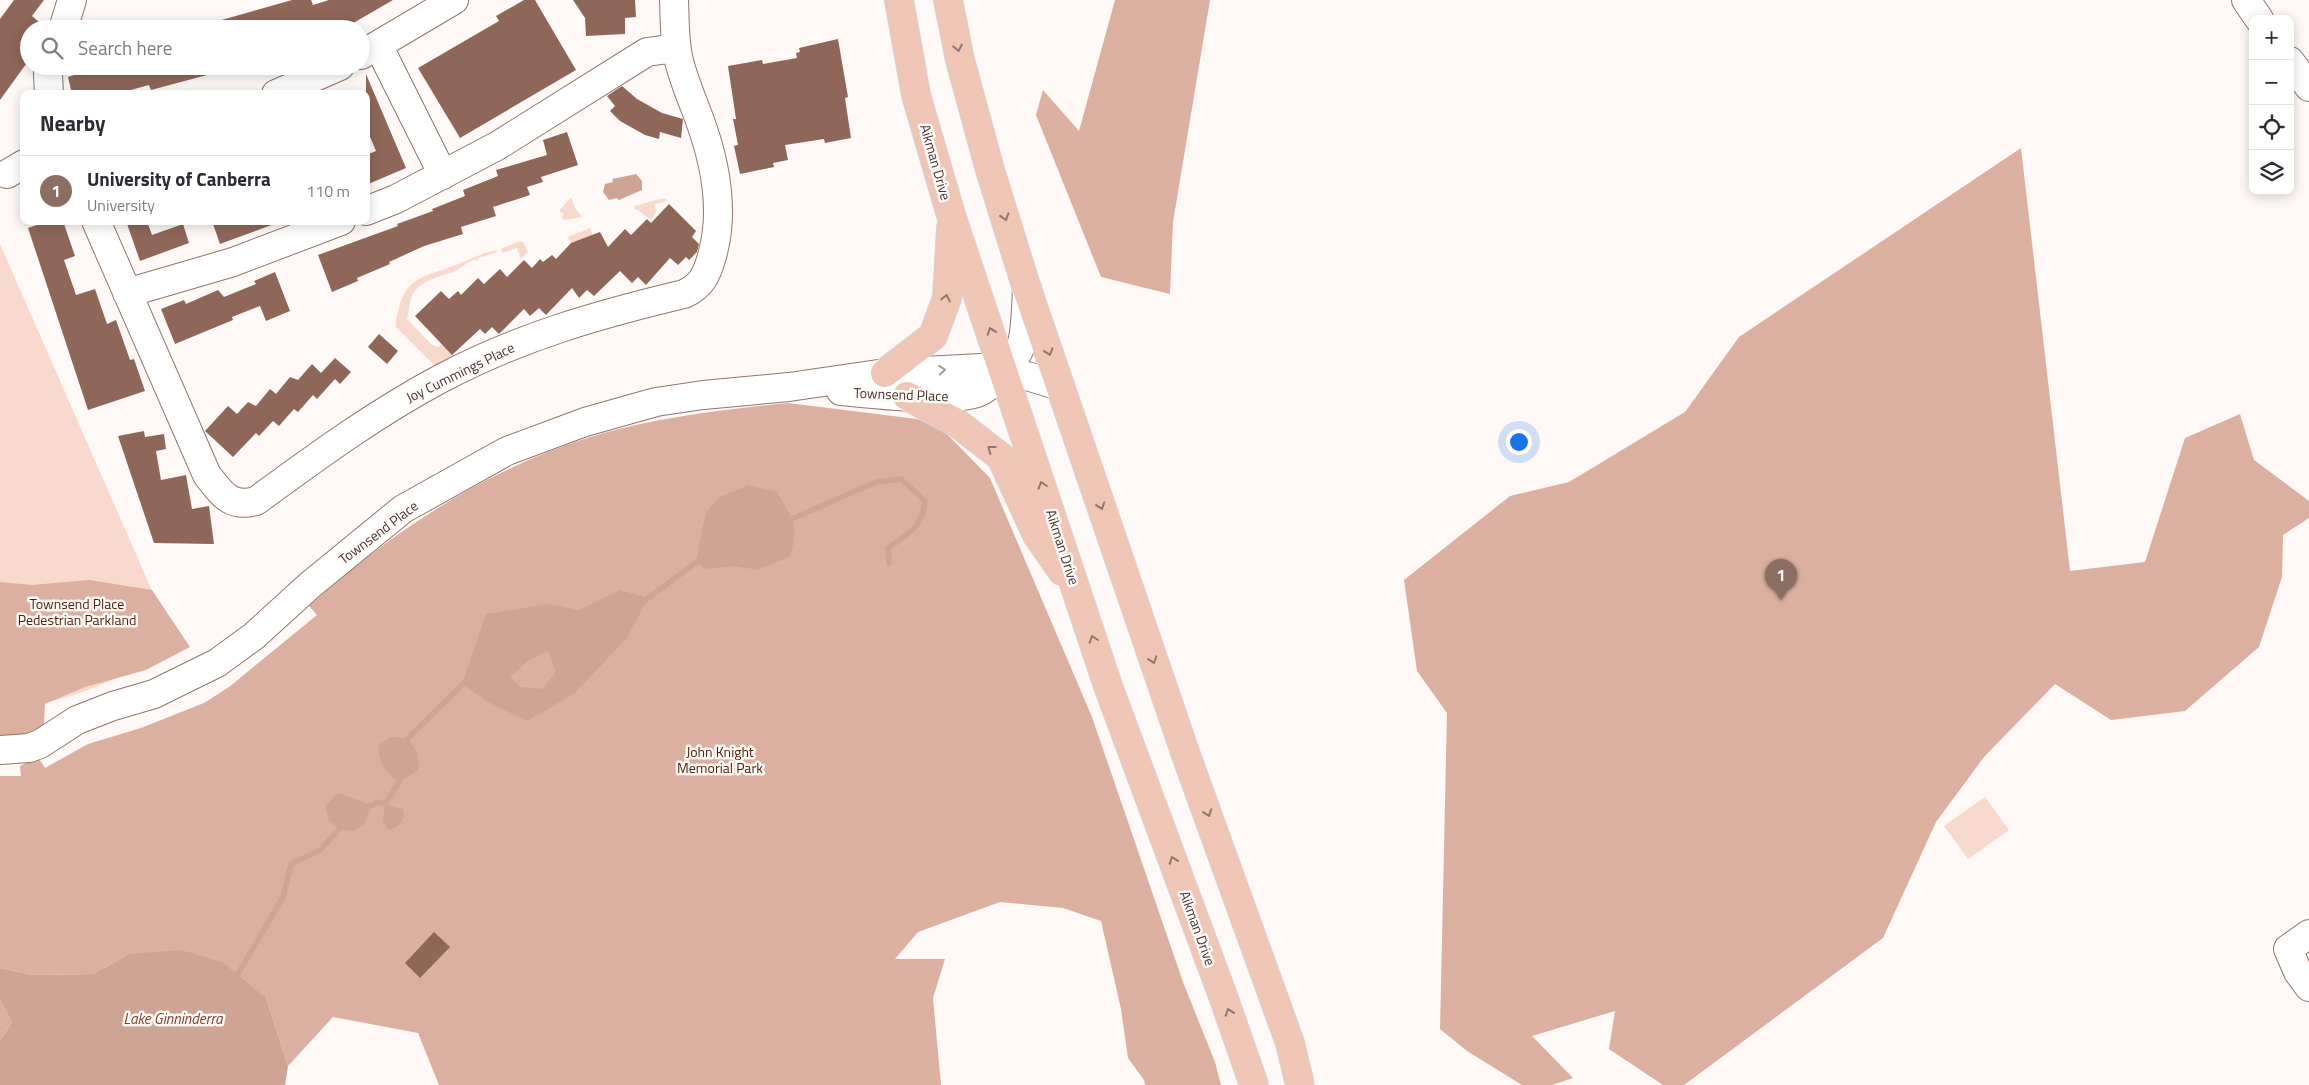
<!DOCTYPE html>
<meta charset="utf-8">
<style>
:root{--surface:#fff;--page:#f2f2f3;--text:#2b2b33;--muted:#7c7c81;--line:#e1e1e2;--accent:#0f766e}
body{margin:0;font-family:"Titillium Web",sans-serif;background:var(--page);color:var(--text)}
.controls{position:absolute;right:15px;top:15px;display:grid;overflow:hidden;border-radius:10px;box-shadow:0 2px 12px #0003}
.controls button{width:45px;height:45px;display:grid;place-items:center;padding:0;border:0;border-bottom:1px solid var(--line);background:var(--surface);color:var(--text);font:25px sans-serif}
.you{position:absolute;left:1518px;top:441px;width:18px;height:18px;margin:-12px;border:4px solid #fff;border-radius:50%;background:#1a73e8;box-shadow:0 0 0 8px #1a73e833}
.badge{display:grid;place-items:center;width:32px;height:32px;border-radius:50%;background:var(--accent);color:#fff;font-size:16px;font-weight:700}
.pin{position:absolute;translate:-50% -41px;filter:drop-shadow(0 1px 2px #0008)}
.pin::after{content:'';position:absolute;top:26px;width:18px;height:15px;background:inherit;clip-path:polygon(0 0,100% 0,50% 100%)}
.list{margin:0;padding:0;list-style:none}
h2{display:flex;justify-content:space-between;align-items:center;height:65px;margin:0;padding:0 20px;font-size:21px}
h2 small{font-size:16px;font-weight:400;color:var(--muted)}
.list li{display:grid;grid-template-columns:32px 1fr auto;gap:15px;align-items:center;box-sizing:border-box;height:70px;padding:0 20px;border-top:1px solid var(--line)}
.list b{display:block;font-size:19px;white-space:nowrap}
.list p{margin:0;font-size:16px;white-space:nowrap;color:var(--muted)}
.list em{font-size:16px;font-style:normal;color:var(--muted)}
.icon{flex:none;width:28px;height:28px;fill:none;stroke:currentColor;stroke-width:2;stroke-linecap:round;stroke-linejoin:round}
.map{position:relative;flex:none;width:2309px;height:1085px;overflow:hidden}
.search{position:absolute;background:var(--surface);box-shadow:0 2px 12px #0003;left:20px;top:20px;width:350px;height:55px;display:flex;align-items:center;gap:12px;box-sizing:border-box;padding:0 18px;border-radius:28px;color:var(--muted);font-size:19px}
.panel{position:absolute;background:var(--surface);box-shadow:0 2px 12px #0003;left:20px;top:90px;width:350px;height:135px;border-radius:10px}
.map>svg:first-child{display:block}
.green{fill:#f7d9ce}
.forest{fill:#dbb0a0}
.water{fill:#cea494;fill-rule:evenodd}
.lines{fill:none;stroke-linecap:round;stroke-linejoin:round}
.stream{stroke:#cea494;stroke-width:5.5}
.building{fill:#8f6759}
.minor-casing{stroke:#91766c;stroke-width:30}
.major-casing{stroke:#d6d3d2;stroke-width:30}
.minor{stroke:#fff;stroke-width:28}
.major{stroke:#efc5b5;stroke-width:28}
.oneway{stroke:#90776e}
.oneway2{stroke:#a19b99}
.labels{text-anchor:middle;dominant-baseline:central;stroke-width:5;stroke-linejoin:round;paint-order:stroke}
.street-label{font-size:14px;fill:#433733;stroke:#fef8f6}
.park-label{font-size:14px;fill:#511c05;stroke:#fef8f6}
.water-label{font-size:15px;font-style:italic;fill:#7a412b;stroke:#fef8f6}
</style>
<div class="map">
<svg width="2309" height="1085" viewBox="0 0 2309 1085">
<rect width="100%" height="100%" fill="#fef8f6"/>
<!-- green -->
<path class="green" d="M571,197L575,208L582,217L563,220L562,216L564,214L559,211Z
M660,199H666L665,202L655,204L656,213L651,220L638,210H635V206Z
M590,228L596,242L582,250L573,241L571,244L568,238L570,236Z
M520,241L523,242L528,252L521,259L517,248L502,253L501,249Z
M0,244L175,643C160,653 145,664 129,672C88,693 45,704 0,714Z
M496,250L498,252L478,258L477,262L475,259C467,262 457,271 453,272C439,277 418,281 412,296C409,303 409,312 407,319L432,345L438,347L443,344L459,359L438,369L396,327C395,320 397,315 399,308C407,277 426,276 453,266C469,261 480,253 496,250Z
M1985,797L2009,830L1968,859L1944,826Z"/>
<!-- forest -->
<path class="forest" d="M1115,0H1210L1173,222L1170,294L1101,277L1036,115L1043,90L1079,131Z
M2021,148L2070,571L2145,562L2185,438L2240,414L2254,460L2309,501V518L2283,535L2282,577L2259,647L2185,711L2111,720L2055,684L1984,757L1936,822L1883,938L1684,1085H1663L1609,1049L1615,1011L1532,1036L1573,1078L1552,1085H1522L1467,1051L1440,1029L1447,713L1417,671L1404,580L1510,496L1569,482L1685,412L1739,337Z
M788,403L917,419L941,428L990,478L1092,717L1183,982L1215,1062L1221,1085H1145L1144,1080L1128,1058L1121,1009L1101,921L1063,908L1000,902L918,932L895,959H945L933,998L941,1085H439L418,1033L333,1017L288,1066L266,998L129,954L93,974L33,975L0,968V776H21L20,766L38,757L45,768L88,744L141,728L204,703L229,687L317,615L309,606C398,526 503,458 619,429C675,415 731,409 788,403Z
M89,580L152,590L190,647L146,670L85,687L45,704L44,725L25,735L0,737V582L32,585Z
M0,1000L12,1022L0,1041Z"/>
<!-- water -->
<path class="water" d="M636,174L642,181V190L619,200L617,198L609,200L603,192L605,184L613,182L612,179Z
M748,485L777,492C793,520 800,523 790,556L758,570L734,566L706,569L696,562L705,516L710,507L720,497Z
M620,590L648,598L627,638L575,693L527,721L488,702L462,684L486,614L548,604L579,610ZM548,651L556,672L542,689L521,687L510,677L528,661Z
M391,737L408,738L418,754L419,770L399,782C385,771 378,763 379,745Z
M338,793L372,805L365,823L353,831L340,830L329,821L325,806Z
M385,804L403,809L404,816C400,824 397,830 387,829L383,821Z
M181,950L222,962L266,998L288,1066L285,1085H0V1041L12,1022L0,1000V968L33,975L93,974L129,954Z"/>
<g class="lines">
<!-- stream -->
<path class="stream" d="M785,522L876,482L901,479L925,501C922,528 909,533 888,548L889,563
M644,601L701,559
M408,746V738L467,680
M366,808L378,802L385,804L399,782L400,776
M235,979L283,897L291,864L320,850L343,825"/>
</g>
<!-- building -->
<path class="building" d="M14,0H44L32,16L39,22L35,29H29V60L0,100V19Z
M292,0H311L313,5L329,0H393L343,29H205L204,25Z
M524,0H535L576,70L460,138L418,68L499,21L496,16Z
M573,0H635L636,17L625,18V34L586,36L585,18Z
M838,39L848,97L845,98L851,138L825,143L824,139L785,145L788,160L773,163L774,167L740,174L734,146L738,145L733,119H736L728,66L762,60L763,64L797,58L796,53L800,52L799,48Z
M86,66H221L222,71L151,90L149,85L116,94H72L68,77L87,71Z
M366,74L406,168L366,185V155L376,151L366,127Z
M622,86L637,99L662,113L683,119L681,138L660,132L659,139L645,135L620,121L610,111L615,106L607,96Z
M567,132L578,165L541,177L543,182L527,187L530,195L493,207L496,216L461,227L463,234L424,246L389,262L390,264L357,278L358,281L332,292L318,255L398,226L397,224L433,211L432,209L465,196L463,190L498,176L496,170L547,155L543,140Z
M669,204L696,231L692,237L699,244L697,252L689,260L686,257L678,265L670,258L646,285L638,277L632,283L620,271L594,296L587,290L579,298L572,288L546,315L539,308L530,316L524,309L499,334L492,327L485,334L480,329L452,355L415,316L441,291L449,299L458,291L461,295L478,278L484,284L500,269L507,277L524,260L532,268L540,259L543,262L552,255L556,259L571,243L600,232L608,247L625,229L631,235L647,219L651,223Z
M49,221H63L75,256L64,260L76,295L95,289L107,324L116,320L130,360L134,359L145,391L88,410L28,228Z
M126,221H147L152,235L183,224L189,243L140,261Z
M212,221H277V223L220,244Z
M275,272L290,311L266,321L260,306L232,317L233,320L175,344L161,309L184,300L186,304L218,290L224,297L256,284L254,281Z
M379,334L398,351L387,364L368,347Z
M335,358L351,372L340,384L335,379L317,399L313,395L298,412L294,409L279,426L273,421L259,436L256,433L233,457L205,431L228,406L237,414L248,402L256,406L270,389L276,394L290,377L298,380L312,364L321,373Z
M144,431L145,437L164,434L166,449L156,451L161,480L186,475L192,509L209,506L214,544L154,543L118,436Z
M434,932L450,947L420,978L405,963Z"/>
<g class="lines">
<!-- minor casing -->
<g class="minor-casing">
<path id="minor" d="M2246,0L2259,19
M63,29L72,0
M378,45L443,175
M361,55L454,0
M2290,61L2309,87
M49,94L48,74L50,66
M276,94L340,66
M7,174L24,164
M366,211L396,199L497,146L647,52L676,48
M96,221L207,475C222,494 230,508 256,501C316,457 376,413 442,378C519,337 600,314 684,294C702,286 707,274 712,256C725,211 715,161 699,118C692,99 684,81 679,61C674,41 675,20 674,0
M127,293L233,262L341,221
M841,391C875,394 946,403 977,393C993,387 1015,361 1021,346C1026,332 1026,305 1027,289
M0,750L29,748L40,744L77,720L113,706L154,694L217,663L254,636L310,585L403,509L507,451L585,422L656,402L703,395L789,387L885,373L982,368L1027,376L1060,386
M2309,934L2288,949L2298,972L2309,987"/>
</g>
<!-- major casing -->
<g class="major-casing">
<path id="major" d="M899,0L916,95L951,215L1108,686L1223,996L1254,1085
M948,0L960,60L990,170L1027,289L1187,758L1290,1043L1300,1085
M885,373L933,336L947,298L951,228
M907,396L957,423L1001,457L1037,535L1062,571"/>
</g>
<!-- minor -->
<use href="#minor" class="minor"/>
<!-- major -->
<use href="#major" class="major"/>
</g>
<!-- one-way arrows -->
<defs><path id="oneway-chevron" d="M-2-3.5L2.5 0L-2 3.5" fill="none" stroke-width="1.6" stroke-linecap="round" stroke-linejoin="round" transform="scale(1.25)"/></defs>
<g class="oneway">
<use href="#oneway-chevron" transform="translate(958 48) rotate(78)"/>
<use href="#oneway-chevron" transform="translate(1005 217) rotate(73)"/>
<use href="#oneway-chevron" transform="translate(946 298) rotate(-78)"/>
<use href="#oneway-chevron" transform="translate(991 331) rotate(-109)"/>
<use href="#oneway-chevron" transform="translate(1049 352) rotate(71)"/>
<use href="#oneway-chevron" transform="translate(991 449) rotate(-143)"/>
<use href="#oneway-chevron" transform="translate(1042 485) rotate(-108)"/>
<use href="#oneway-chevron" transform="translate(1101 506) rotate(71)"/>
<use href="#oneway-chevron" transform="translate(1093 639) rotate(-108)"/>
<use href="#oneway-chevron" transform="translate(1153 660) rotate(71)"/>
<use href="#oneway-chevron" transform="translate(1208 813) rotate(70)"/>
<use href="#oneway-chevron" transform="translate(1173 860) rotate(-110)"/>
<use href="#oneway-chevron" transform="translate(1229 1012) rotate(-109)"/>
</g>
<use class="oneway2" href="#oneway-chevron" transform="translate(942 370) rotate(-4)"/>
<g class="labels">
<!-- street labels -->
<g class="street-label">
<text transform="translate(936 162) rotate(74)">Aikman Drive</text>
<text transform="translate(460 372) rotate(-26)">Joy Cummings Place</text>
<text transform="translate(901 394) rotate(2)">Townsend Place</text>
<text transform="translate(378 532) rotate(-37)">Townsend Place</text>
<text transform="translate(1063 547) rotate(72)">Aikman Drive</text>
<text transform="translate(1198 928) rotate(70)">Aikman Drive</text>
</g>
<!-- park labels -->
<g class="park-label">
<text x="77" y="603">Townsend Place<tspan x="77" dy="16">Pedestrian Parkland</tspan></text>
<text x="720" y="751">John Knight<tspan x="720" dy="16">Memorial Park</tspan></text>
</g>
<!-- water labels -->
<g class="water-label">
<text x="173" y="1018">Lake Ginninderra</text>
</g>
</g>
</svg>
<div class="controls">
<button>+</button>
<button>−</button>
<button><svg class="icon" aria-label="locate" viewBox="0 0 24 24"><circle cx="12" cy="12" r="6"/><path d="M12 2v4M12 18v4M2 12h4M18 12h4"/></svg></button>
<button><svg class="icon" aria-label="layers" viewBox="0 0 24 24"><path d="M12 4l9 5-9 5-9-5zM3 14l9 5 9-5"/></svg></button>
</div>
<div class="you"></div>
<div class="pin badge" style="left:1781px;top:600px;background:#8d6e63">1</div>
<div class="search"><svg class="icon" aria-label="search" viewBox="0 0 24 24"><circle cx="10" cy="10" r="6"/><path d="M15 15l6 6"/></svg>Search here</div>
<section class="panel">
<h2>Nearby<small></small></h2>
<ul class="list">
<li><span class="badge" style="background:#8d6e63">1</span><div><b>University of Canberra</b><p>University</p></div><em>110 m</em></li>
</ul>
</section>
</div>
